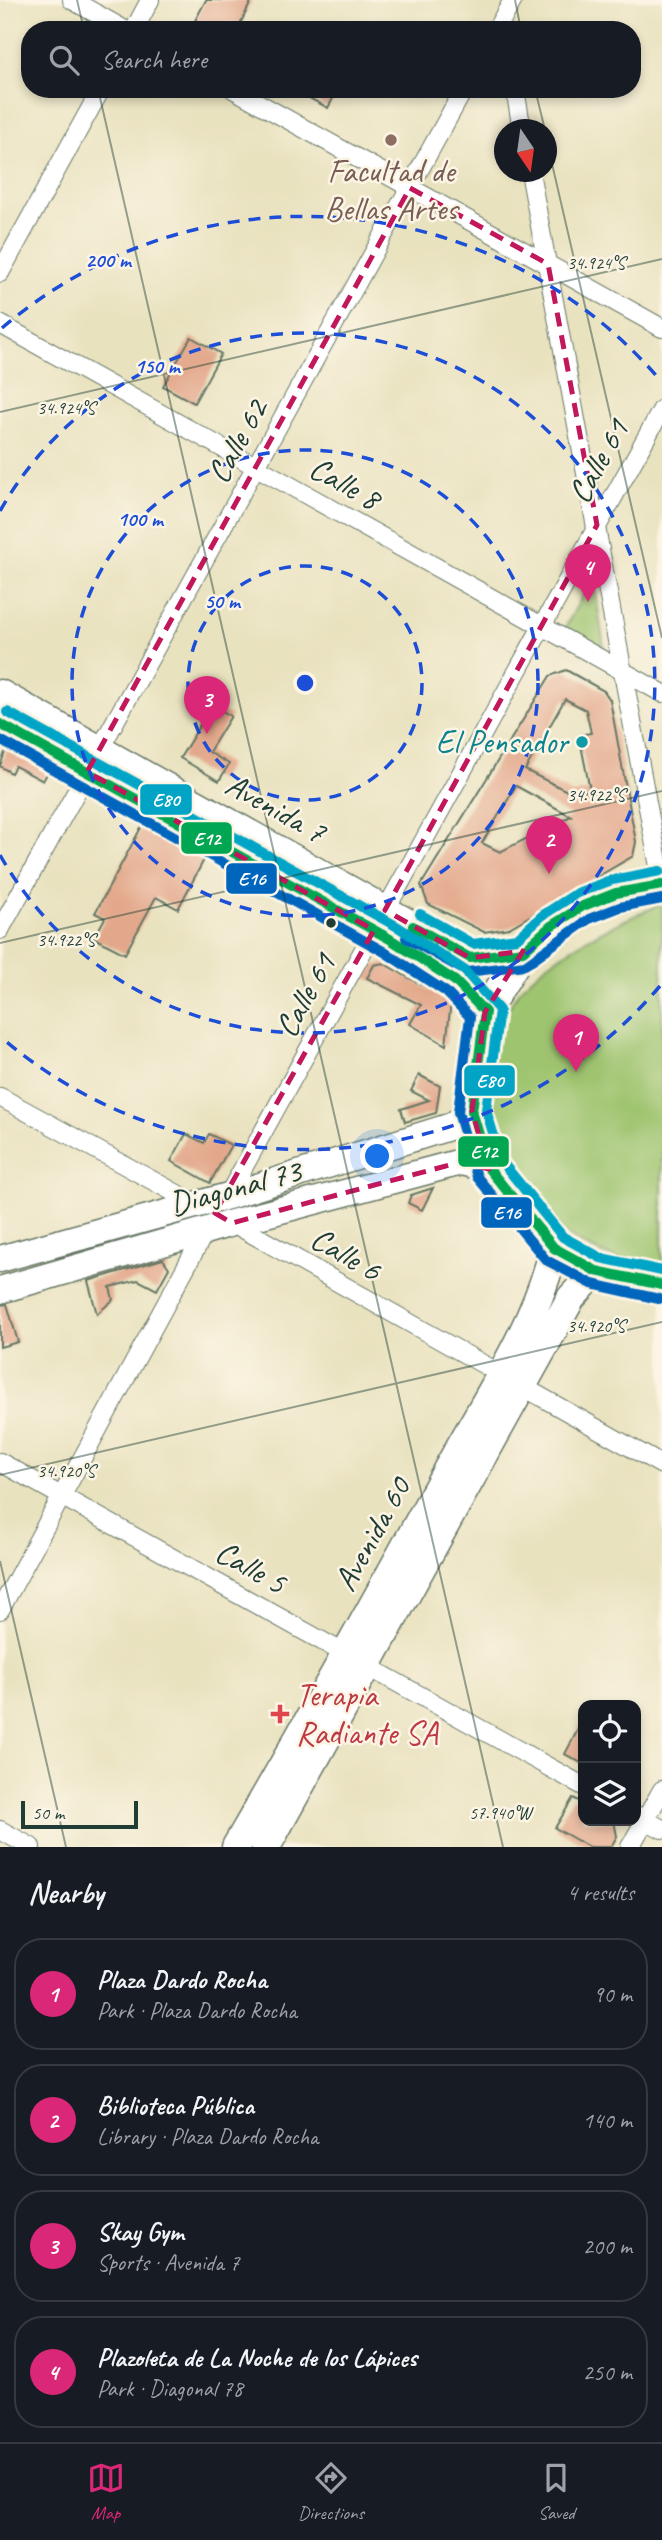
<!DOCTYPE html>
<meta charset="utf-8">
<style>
:root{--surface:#171b24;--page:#242831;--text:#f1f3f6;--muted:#9ea1a6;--line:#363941;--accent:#db2777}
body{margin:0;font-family:Caveat,sans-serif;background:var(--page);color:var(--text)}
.controls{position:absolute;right:21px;bottom:21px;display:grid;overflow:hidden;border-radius:14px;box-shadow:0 4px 10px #0003}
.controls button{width:63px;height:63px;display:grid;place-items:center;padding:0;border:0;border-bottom:2px solid var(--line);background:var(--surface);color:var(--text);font:35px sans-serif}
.compass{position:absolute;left:494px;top:119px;width:63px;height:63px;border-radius:50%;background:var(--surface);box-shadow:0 4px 10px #0003;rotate:167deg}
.scale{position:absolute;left:21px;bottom:18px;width:117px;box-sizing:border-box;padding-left:7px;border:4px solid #1f3d34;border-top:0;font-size:19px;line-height:24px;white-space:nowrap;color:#1f3d34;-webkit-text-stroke:5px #fcf5e5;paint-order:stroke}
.you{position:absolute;left:378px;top:1157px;width:24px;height:24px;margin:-18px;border:5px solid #fff;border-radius:50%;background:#1a73e8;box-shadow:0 0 0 10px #1a73e833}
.badge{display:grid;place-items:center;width:46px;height:46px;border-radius:50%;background:var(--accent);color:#fff;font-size:23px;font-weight:700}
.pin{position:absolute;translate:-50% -58px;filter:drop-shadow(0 2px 4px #0008)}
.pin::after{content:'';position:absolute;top:37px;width:24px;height:21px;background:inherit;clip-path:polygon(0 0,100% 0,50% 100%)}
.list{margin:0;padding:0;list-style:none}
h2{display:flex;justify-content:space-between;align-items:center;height:91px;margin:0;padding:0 28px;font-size:30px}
h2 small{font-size:23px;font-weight:400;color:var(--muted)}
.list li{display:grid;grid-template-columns:46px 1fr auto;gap:21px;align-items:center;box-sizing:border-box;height:112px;margin:0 14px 14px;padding:0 14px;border:2px solid var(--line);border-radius:28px}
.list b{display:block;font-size:26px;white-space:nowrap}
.list p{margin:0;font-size:23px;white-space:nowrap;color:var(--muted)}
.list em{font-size:23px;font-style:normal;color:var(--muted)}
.icon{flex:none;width:38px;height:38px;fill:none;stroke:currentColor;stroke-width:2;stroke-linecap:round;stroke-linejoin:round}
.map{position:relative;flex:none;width:662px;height:1847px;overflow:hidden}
.search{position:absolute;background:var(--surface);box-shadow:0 4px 10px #0003;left:21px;right:21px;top:21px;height:77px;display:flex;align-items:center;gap:18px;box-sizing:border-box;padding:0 24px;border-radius:28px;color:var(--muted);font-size:26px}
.sheet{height:595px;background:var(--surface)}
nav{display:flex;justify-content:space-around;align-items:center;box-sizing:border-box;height:98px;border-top:2px solid var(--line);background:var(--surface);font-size:19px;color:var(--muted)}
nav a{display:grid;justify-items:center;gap:4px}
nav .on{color:var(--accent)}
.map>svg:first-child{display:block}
.green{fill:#9fc46f;stroke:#5f8052;stroke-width:2}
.building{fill:#e3a88b;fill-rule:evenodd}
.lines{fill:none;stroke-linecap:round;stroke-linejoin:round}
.street-casing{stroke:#667765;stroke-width:20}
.secondary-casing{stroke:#667765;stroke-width:29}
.primary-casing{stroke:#667765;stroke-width:31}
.street{stroke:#fff;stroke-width:18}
.secondary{stroke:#fff;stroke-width:26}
.primary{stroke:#fff;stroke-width:28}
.bus-1-casing{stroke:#fcf5e5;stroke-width:16}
.bus-2-casing{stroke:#fcf5e5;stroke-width:16}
.bus-3-casing{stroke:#fcf5e5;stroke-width:16}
.bus-1{stroke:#00a651;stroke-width:10}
.bus-2{stroke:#0065bd;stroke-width:10}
.bus-3{stroke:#02a4c6;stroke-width:10}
.marked{fill:none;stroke:#c2185b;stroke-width:5;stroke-dasharray:14 9;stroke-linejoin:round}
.ticks{fill:none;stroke:#1f3d34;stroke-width:2;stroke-opacity:0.45}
.ring{fill:none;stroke:#1d4ed8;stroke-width:3.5;stroke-dasharray:12 9}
.education-dot{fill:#8d6e63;stroke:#fcf5e5;stroke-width:2.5}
.culture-dot{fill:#0f9aa8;stroke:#fcf5e5;stroke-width:2.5}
.bus-dot{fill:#1f3d34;stroke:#fcf5e5;stroke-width:2.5}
.health-dot{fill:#e0444e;stroke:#fcf5e5;stroke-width:2.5}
.labels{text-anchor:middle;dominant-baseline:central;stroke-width:5;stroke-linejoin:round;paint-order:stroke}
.education-label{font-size:33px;fill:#785e54;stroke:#fcf5e5}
.street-label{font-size:33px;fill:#1f3d34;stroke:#fcf5e5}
.culture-label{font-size:33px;fill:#0d838f;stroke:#fcf5e5;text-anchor:end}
.health-label{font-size:33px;fill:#be3a42;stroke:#fcf5e5;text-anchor:start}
.ticks-label{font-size:18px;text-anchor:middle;fill:#1f3d34;stroke:#fcf5e5;stroke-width:5;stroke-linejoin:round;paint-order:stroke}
.centre{fill:#1d4ed8;stroke:#fcf5e5;stroke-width:3.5}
.ring-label{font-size:21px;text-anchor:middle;font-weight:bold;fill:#1d4ed8;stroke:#fcf5e5;stroke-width:5;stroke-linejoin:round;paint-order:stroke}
.line-badge{stroke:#fcf5e5;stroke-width:2.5}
.badge-label{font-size:19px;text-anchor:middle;font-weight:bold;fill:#fff}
</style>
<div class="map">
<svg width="662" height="1847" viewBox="0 0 662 1847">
<rect width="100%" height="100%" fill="#fcf5e5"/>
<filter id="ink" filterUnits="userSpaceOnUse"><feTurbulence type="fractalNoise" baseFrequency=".0143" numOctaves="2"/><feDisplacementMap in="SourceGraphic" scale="14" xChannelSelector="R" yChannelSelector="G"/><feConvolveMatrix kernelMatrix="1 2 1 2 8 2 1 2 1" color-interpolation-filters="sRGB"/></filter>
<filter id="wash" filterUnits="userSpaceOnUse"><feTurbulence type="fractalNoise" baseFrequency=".00686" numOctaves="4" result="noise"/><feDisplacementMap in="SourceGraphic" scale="28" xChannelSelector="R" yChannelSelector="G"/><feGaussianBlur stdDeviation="1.57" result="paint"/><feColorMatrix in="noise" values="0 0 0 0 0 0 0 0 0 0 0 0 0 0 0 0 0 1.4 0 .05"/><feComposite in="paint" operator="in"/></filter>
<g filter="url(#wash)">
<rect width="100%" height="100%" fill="#e9e2bf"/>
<!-- green -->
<path class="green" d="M593,576L604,647L565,628Z
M662,904V1268C641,1268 625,1262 606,1255C504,1218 456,1090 515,997C540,958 620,921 662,904Z"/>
<g id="blocks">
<!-- building -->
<path class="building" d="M206,0H252L237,30H190Z
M292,89H338L328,108Z
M191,337L221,354L194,403L163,386Z
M566,670L604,691L610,700L636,842L633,856L509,928L484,932L428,904L421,885L550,676ZM565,699L586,710L591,733L579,735L590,790L573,794L525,770ZM516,786L571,816L500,852L482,843Z
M212,705L231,716L209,752L229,764L219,781L180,758Z
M7,747L49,770L43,781L15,766L11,773L0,766Z
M144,822L206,856L178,909L156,897L125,954L94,938L105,918L95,913Z
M383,963L430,990L432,987L451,1001L446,1045L410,1024L421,1005L367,978L374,965Z
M419,1075L440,1086L436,1113L405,1122L401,1109L429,1100L411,1091Z
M186,1134L204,1143L209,1134L231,1145L210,1183L171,1161Z
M433,1188L422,1210L408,1203L411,1195Z
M163,1259L169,1268L157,1290L138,1280L110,1287L113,1300L97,1314L88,1281Z
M7,1304L18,1342L0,1347V1305Z
M583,1720V1764L565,1754Z
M573,1798L583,1803V1821H614L617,1836L611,1847H589L555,1828Z"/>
</g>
</g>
<g filter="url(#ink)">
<use href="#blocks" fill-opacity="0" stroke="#667765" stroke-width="2"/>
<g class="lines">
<!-- street casing -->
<g class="street-casing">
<path id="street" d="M72,0L125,30
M134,30L150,0
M496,30L513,0
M233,89L662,328
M515,89L522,130
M530,172L662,883
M0,273L101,89
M0,324L662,693
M0,930L464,89
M0,1097L201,1207
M226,1199L662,409
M229,1221L662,1465
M0,1462L583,1786
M0,1610L207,1228
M636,1815L662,1829
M0,1830L31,1847
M630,1847L662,1790"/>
</g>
<!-- secondary casing -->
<g class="secondary-casing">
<path id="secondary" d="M0,1259L228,1196L452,1126L472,1111
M0,1290L232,1223L461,1162L489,1169"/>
</g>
<!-- primary casing -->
<g class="primary-casing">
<path id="primary" d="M0,694L470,958L523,951
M0,724L390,939L455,981L485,1012
M662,885L616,893L583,906L551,926L523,951L485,1012L472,1111L489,1169L554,1248L596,1271L662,1285
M236,1847C310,1720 381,1592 451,1463C489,1394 536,1325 554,1248
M266,1847L571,1298L596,1271"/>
</g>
<!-- street -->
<use href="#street" class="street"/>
<!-- secondary -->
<use href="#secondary" class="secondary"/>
<!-- primary -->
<use href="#primary" class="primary"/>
<!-- bus-1 casing -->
<g class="bus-1-casing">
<path id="bus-1" d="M0,724L390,939L455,981L485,1012L472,1111L489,1169L554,1248L596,1271L662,1285
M413,926L470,958L523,951L551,926L583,906L616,893L662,885"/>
</g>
<!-- bus-2 casing -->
<g class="bus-2-casing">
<path id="bus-2" d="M0,740L383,951L446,992L470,1017L458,1112L477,1177L546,1260L592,1284L659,1299
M406,938L467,972L525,965L589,919L620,907L662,899"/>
</g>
<!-- bus-3 casing -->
<g class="bus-3-casing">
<path id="bus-3" d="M7,712L398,927L464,970L499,1010L486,1110L502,1162L563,1237L601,1258L662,1271
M420,914L473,944L517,938L543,915L577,893L612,880L660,871"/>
</g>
<!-- bus-1 -->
<use href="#bus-1" class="bus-1"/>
<!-- bus-2 -->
<use href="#bus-2" class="bus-2"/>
<!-- bus-3 -->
<use href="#bus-3" class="bus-3"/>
</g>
</g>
<!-- marked area -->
<path class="marked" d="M410,188L548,264L597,525L385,910L470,958L523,951L485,1012L472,1111L489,1169L461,1162L232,1223L215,1213L374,930L87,772Z"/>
<!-- ticks -->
<path class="ticks" d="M77,0L84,30M515,0L521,30M98,89L503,1847M535,89L545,130M546,138L662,638M0,412L662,259M0,943L662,791M0,1475L662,1322M0,1561L66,1847"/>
<!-- distance rings -->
<g class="ring">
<circle cx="305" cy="683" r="117"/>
<circle cx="305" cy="683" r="233"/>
<path d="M0 511A350 350 0 1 1 0 855"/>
<path d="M660 986A467 467 0 0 1 2 1038M2 328A467 467 0 0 1 660 380"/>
</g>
<!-- markers -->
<circle class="education-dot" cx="391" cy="140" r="7"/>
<circle class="culture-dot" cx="582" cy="742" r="7"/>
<circle class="bus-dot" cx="331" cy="923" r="6"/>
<path class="health-dot" d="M276.5 1703.5h7v7h7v7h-7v7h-7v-7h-7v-7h7z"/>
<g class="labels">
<!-- education labels -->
<g class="education-label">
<text x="391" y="171">Facultad de<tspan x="391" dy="38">Bellas Artes</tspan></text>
</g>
<!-- street labels -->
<g class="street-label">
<text transform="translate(237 441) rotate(-61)">Calle 62</text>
<text transform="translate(598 461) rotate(-61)">Calle 61</text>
<text transform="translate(345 483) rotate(29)">Calle 8</text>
<text transform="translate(276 808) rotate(29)">Avenida 7</text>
<text transform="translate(305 995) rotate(-61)">Calle 61</text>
<text transform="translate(235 1187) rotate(-15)">Diagonal 73</text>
<text transform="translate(346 1254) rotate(30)">Calle 6</text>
<text transform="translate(372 1534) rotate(-61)">Avenida 60</text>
<text transform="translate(251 1567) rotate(29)">Calle 5</text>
</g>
<!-- culture labels -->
<g class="culture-label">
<text x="568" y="742">El Pensador</text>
</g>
<!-- health labels -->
<g class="health-label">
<text x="296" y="1695">Terapia<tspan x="296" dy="38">Radiante SA</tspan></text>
</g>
</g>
<g class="ticks-label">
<text x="596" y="269">34.924°S</text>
<text x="66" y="414">34.924°S</text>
<text x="596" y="801">34.922°S</text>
<text x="66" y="946">34.922°S</text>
<text x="596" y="1332">34.920°S</text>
<text x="66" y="1477">34.920°S</text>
<text x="500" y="1819">57.940°W</text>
</g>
<circle cx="305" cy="683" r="10" class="centre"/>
<g class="ring-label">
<text x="108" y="267">200 m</text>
<text x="157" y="373">150 m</text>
<text x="140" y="526">100 m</text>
<text x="222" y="608">50 m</text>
</g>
<g class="line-badge">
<rect x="139" y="783" width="54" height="33" rx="7" fill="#02a4c6"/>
<rect x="180" y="821" width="53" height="34" rx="7" fill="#00a651"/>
<rect x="225" y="862" width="53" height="33" rx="7" fill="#0065bd"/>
<rect x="463" y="1064" width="53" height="33" rx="7" fill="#02a4c6"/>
<rect x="457" y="1135" width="53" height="33" rx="7" fill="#00a651"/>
<rect x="480" y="1196" width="53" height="33" rx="7" fill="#0065bd"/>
</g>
<g class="badge-label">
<text x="166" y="806">E80</text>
<text x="207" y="845">E12</text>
<text x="252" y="885">E16</text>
<text x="490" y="1087">E80</text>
<text x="484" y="1158">E12</text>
<text x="507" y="1219">E16</text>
</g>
</svg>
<div class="controls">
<button><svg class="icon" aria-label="locate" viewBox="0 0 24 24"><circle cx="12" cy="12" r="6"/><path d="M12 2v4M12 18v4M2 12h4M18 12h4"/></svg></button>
<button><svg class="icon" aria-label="layers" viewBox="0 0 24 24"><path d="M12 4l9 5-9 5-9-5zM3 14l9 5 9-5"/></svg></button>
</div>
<svg class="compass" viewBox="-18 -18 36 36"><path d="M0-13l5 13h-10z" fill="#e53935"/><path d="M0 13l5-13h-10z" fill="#9ea1a6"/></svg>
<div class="scale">50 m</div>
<div class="you"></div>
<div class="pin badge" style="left:576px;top:1072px">1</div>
<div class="pin badge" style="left:549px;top:874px">2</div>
<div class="pin badge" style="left:207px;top:734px">3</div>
<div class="pin badge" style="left:588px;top:602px">4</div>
<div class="search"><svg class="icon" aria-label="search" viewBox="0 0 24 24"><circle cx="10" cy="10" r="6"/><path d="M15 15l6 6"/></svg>Search here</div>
</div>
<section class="sheet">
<h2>Nearby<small>4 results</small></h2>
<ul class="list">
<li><span class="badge">1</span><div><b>Plaza Dardo Rocha</b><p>Park · Plaza Dardo Rocha</p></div><em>90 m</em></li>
<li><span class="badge">2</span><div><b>Biblioteca Pública</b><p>Library · Plaza Dardo Rocha</p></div><em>140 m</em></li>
<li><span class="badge">3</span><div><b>Skay Gym</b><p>Sports · Avenida 7</p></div><em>200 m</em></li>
<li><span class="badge">4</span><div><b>Plazoleta de La Noche de los Lápices</b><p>Park · Diagonal 78</p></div><em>250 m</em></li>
</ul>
</section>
<nav>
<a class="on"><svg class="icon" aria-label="map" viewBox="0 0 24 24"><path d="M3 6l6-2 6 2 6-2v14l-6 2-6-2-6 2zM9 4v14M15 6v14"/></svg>Map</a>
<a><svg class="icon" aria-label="directions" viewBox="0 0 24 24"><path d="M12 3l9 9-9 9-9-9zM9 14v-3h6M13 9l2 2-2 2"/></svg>Directions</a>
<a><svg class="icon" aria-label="saved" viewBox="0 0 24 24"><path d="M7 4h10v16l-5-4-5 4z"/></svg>Saved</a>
</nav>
